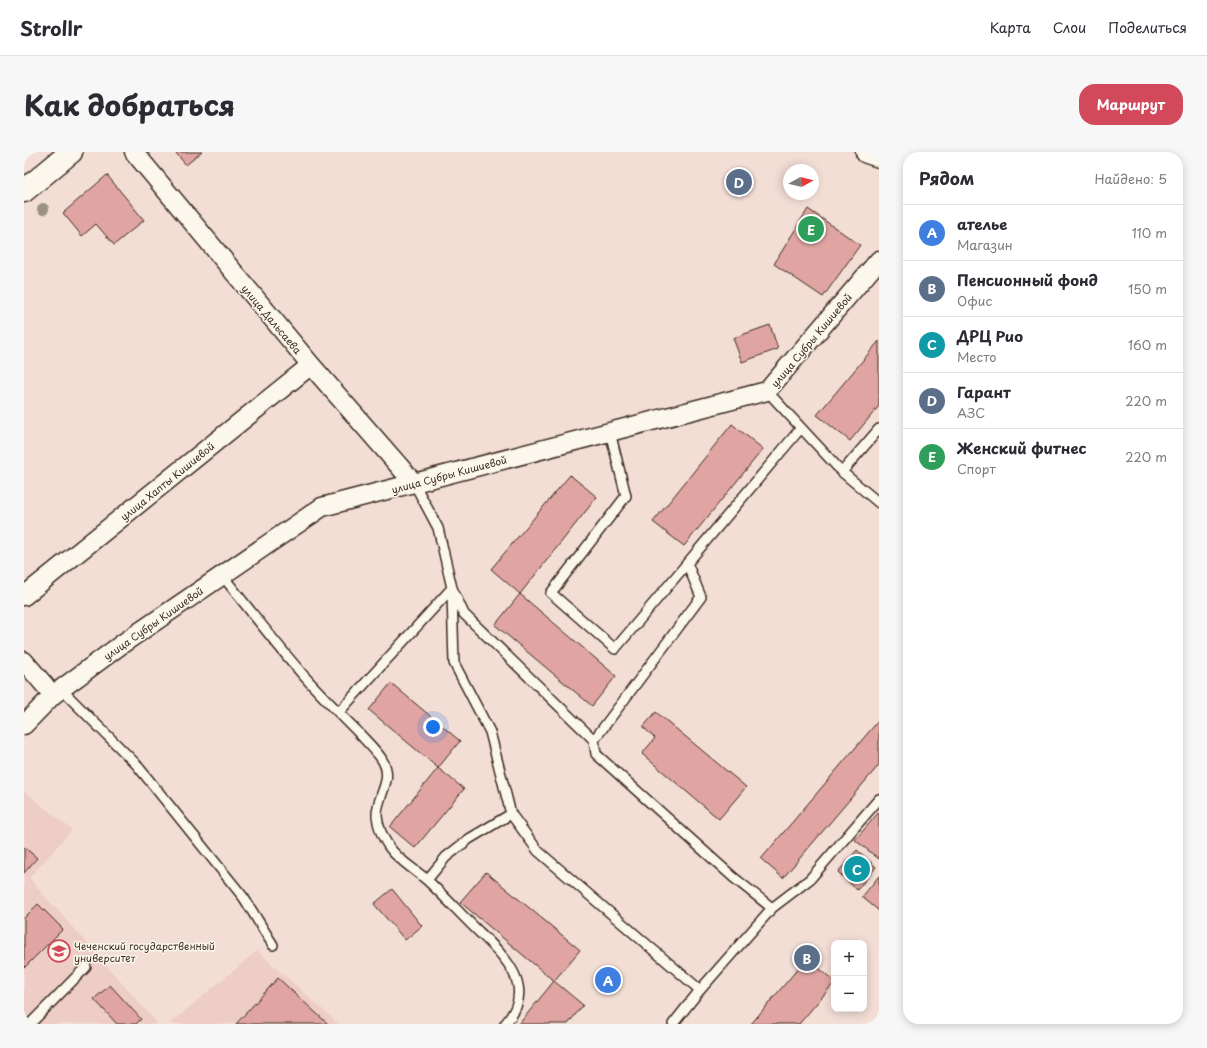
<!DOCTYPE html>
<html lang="ru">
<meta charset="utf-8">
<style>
:root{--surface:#fff;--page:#f7f7f7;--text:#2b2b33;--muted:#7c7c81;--line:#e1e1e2;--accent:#d1495b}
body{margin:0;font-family:"Playpen Sans",sans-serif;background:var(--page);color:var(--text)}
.controls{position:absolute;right:12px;bottom:12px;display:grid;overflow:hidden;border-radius:8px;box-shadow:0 2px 10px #0003}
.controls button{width:36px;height:36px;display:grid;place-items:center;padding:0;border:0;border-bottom:1px solid var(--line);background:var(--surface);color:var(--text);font:20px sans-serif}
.compass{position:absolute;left:759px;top:12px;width:36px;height:36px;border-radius:50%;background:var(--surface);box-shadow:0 2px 10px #0003;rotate:82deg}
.you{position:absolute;left:409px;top:575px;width:14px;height:14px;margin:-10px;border:3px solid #fff;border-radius:50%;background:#1a73e8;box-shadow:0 0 0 6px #1a73e833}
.badge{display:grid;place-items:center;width:26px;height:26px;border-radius:50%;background:var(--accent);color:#fff;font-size:13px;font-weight:700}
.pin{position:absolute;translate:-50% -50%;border:2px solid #fff;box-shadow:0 1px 4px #0006}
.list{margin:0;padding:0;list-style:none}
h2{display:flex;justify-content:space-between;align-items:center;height:52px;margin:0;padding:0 16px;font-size:17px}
h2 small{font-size:13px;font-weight:400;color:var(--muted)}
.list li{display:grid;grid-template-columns:26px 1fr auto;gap:12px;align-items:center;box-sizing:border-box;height:56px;padding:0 16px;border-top:1px solid var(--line)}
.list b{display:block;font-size:15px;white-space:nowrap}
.list p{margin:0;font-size:13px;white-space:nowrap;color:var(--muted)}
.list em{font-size:13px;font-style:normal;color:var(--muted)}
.map{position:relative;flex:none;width:855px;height:872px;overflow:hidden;border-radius:16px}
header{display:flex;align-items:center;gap:24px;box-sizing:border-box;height:56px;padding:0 20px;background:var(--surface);border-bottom:1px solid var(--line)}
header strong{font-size:19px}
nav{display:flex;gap:22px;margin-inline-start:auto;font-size:14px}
.intro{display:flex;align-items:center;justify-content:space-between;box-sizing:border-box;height:96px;padding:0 24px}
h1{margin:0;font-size:28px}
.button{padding:10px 18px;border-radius:16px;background:var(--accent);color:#fff;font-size:14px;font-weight:700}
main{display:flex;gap:24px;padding:0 24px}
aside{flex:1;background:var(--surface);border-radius:16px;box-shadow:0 2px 10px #0003}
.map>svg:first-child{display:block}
.built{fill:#edcdc6}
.building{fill:#e0a5a2;stroke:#3b2a1e}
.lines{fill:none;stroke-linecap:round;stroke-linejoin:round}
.service-casing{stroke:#3b2a1e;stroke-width:12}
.minor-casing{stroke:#3b2a1e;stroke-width:21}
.tertiary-casing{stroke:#3b2a1e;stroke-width:25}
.service{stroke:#fbf7ec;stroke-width:9}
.minor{stroke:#fbf7ec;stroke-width:18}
.tertiary{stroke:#fbf7ec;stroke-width:22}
.tree{fill:#9a9182}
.labels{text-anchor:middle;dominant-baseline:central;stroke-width:3;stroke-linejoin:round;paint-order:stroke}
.street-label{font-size:10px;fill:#3b2a1e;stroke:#fbf7ec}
.poi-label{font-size:10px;fill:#3b2a1e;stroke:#fbf7ec;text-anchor:start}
</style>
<header>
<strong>Strollr</strong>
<nav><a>Карта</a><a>Слои</a><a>Поделиться</a></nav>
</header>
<div class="intro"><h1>Как добраться</h1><a class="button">Маршрут</a></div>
<main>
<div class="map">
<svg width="855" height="872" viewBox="0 0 855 872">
<rect width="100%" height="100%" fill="#f3ded6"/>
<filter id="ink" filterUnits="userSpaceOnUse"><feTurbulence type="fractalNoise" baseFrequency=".025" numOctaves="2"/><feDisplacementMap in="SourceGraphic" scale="8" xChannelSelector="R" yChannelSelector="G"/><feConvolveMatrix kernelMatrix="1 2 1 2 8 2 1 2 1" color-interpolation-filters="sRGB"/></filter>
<g filter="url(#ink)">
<!-- built -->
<path class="built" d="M0,639L48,678L5,726L134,872H0Z
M233,799L315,872H145Z"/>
<!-- building -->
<path class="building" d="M151,0H178L162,13Z
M83,23L120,68L90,93L72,72L58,84L39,61Z
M784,57L836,93L799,145L750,112Z
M746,173L754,197L718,210L709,186Z
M855,189V254L826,289L793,263Z
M708,272L739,297L660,394L629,370Z
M546,323L573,345L496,442L467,417Z
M496,442L592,524L568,554L471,473Z
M367,531L436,589L414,616L345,558Z
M632,560L722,635L695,667L618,602L631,586L619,575Z
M855,568V613L759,726L737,707Z
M414,616L440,637L391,696L366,675Z
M855,660V707L831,688Z
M0,695L13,706L0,721Z
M833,698L852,715L833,738L814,720Z
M462,720L556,798L530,829L436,750Z
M855,724V759L838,745Z
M368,737L398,774L381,788L350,752Z
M14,752L39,777L0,816V766Z
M783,806L810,829V831L775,872H727Z
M254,826L304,872H212Z
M530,829L559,853L544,872H495Z
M86,833L117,867L112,872H93L70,847Z"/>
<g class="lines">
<!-- service casing -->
<g class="service-casing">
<path id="service" d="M743,239L818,320L855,277
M586,280L602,344L527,441L591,497L777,276
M818,320L855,351
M390,331L414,376L428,436L440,462L570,588L572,602L709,725L748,756
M198,423C225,457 252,492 280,524C297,543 315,561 333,579C341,588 350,596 357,606C372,628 352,643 353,664C354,675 359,686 365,695C375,709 392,718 404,729C419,743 433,758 447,772C474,799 517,832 481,872
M428,441L430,511L466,580L487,662L514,699L676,838
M37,537L112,612L220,746L249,793
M315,560L428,436
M570,588L677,445L663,411
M403,728L422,705L445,687L487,662
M6,872L62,815
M649,872L676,838L748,756L786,727L855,647"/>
</g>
<!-- minor casing -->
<g class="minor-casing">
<path id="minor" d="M110,0L287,213L390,331
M0,444L287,213
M0,509L29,543
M0,573L29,543L98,492L298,355L743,239L855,108"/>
</g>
<!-- tertiary casing -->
<g class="tertiary-casing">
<path id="tertiary" d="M843,0L855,4
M0,39L47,0"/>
</g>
<!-- service -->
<use href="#service" class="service"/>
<!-- minor -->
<use href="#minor" class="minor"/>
<!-- tertiary -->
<use href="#tertiary" class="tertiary"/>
</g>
<!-- trees -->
<circle class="tree" cx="19" cy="57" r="6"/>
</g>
<!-- icons -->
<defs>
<g id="university-ring" transform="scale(1.15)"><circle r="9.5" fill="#fbf7ec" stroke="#d1495b" stroke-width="1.5"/><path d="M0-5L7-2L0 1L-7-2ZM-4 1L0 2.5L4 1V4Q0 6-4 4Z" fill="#d1495b"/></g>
</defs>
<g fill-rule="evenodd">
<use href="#university-ring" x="35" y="799"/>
</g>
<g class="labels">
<!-- street labels -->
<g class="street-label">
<text transform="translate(248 167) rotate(50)">улица Дальсаева</text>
<text transform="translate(787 188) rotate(-50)">улица Субры Кишиевой</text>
<text transform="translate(425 322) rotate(-15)">улица Субры Кишиевой</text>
<text transform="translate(143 329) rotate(-39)">улица Хапты Кишиевой</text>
<text transform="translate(129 471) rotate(-35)">улица Субры Кишиевой</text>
</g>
<!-- poi labels -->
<g class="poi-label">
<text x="50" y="793">Чеченский государственный<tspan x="50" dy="12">университет</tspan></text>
</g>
</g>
</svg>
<div class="controls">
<button>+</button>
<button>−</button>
</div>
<svg class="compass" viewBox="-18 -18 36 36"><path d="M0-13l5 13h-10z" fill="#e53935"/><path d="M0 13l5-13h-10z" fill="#7c7c81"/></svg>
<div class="you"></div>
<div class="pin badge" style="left:584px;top:828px;background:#3f7fe0">A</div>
<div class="pin badge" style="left:783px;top:806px;background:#5c6f8a">B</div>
<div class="pin badge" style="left:833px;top:717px;background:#0f9aa8">C</div>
<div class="pin badge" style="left:715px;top:30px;background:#5c6f8a">D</div>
<div class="pin badge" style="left:787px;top:77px;background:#2e9e5b">E</div>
</div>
<aside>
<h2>Рядом<small>Найдено: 5</small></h2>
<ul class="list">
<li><span class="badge" style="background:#3f7fe0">A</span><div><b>ателье</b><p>Магазин</p></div><em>110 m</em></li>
<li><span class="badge" style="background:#5c6f8a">B</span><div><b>Пенсионный фонд</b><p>Офис</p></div><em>150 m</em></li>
<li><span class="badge" style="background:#0f9aa8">C</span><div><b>ДРЦ Рио</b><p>Место</p></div><em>160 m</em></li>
<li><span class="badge" style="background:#5c6f8a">D</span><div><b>Гарант</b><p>АЗС</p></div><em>220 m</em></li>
<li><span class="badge" style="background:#2e9e5b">E</span><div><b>Женский фитнес</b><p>Спорт</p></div><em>220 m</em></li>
</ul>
</aside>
</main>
